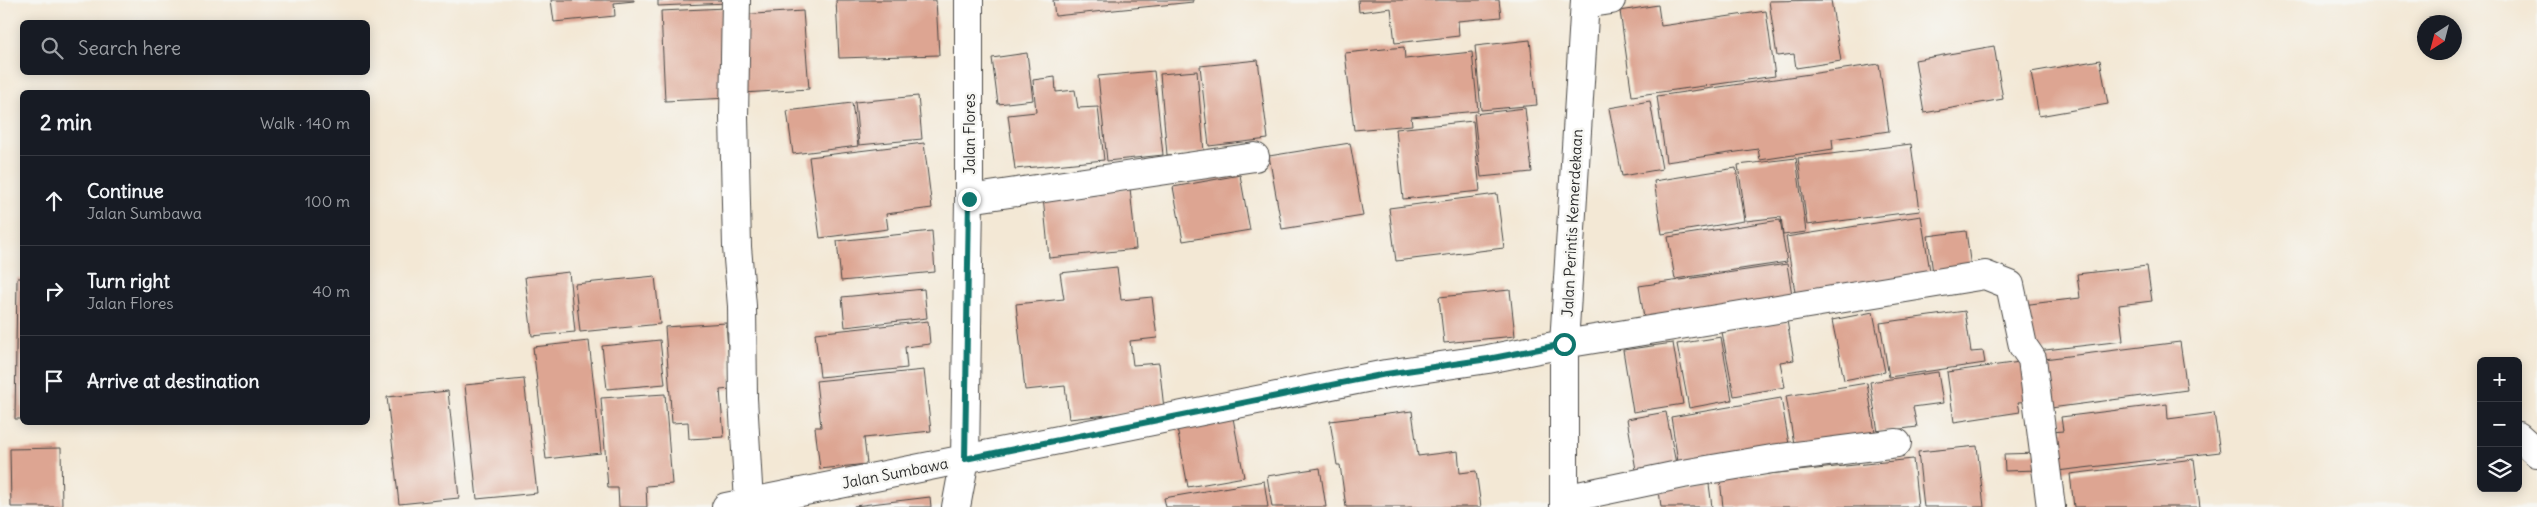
<!DOCTYPE html>
<meta charset="utf-8">
<style>
:root{--surface:#171b24;--page:#20242c;--text:#f1f3f6;--muted:#9ea1a6;--line:#363941}
body{margin:0;font-family:Delius,sans-serif;background:var(--page);color:var(--text)}
.controls{position:absolute;right:15px;bottom:15px;display:grid;overflow:hidden;border-radius:8px;box-shadow:0 2px 12px #0003}
.controls button{width:45px;height:45px;display:grid;place-items:center;padding:0;border:0;border-bottom:1px solid var(--line);background:var(--surface);color:var(--text);font:25px sans-serif}
.compass{position:absolute;left:2417px;top:15px;width:45px;height:45px;border-radius:50%;background:var(--surface);box-shadow:0 2px 12px #0003;rotate:216deg}
.stop{position:absolute;width:15px;height:15px;margin:-11px;border:4px solid #0f766e;border-radius:50%;background:#fff}
.stop.end{background:#0f766e;border-color:#fff;box-shadow:0 1px 5px #0008}
.list{margin:0;padding:0;list-style:none}
h2{display:flex;justify-content:space-between;align-items:center;height:65px;margin:0;padding:0 20px;font-size:21px}
h2 small{font-size:16px;font-weight:400;color:var(--muted)}
.list li{display:grid;grid-template-columns:32px 1fr auto;gap:15px;align-items:center;box-sizing:border-box;height:90px;padding:0 20px;border-top:1px solid var(--line)}
.list b{display:block;font-size:19px;white-space:nowrap}
.list p{margin:0;font-size:16px;white-space:nowrap;color:var(--muted)}
.list em{font-size:16px;font-style:normal;color:var(--muted)}
.icon{flex:none;width:28px;height:28px;fill:none;stroke:currentColor;stroke-width:2;stroke-linecap:round;stroke-linejoin:round}
.map{position:relative;flex:none;width:2537px;height:507px;overflow:hidden}
.search{position:absolute;background:var(--surface);box-shadow:0 2px 12px #0003;left:20px;top:20px;width:350px;height:55px;display:flex;align-items:center;gap:12px;box-sizing:border-box;padding:0 18px;border-radius:8px;color:var(--muted);font-size:19px}
.panel{position:absolute;background:var(--surface);box-shadow:0 2px 12px #0003;left:20px;top:90px;width:350px;height:335px;border-radius:8px}
.map>svg:first-child{display:block}
.building{fill:#dda592}
.lines{fill:none;stroke-linecap:round;stroke-linejoin:round}
.minor-casing{stroke:#494744;stroke-width:30}
.minor{stroke:#fff;stroke-width:28}
.route{stroke:#0f766e;stroke-width:6}
.labels{text-anchor:middle;dominant-baseline:central;stroke-width:5;stroke-linejoin:round;paint-order:stroke}
.street-label{font-size:15px;fill:#2b2b2b;stroke:#f6f6f2}
</style>
<div class="map">
<svg width="2537" height="507" viewBox="0 0 2537 507">
<rect width="100%" height="100%" fill="#f6f6f2"/>
<filter id="ink" filterUnits="userSpaceOnUse"><feTurbulence type="fractalNoise" baseFrequency=".02" numOctaves="2"/><feDisplacementMap in="SourceGraphic" scale="10" xChannelSelector="R" yChannelSelector="G"/><feConvolveMatrix kernelMatrix="1 2 1 2 8 2 1 2 1" color-interpolation-filters="sRGB"/></filter>
<filter id="wash" filterUnits="userSpaceOnUse"><feTurbulence type="fractalNoise" baseFrequency=".0096" numOctaves="4" result="noise"/><feDisplacementMap in="SourceGraphic" scale="20" xChannelSelector="R" yChannelSelector="G"/><feGaussianBlur stdDeviation="1.12" result="paint"/><feColorMatrix in="noise" values="0 0 0 0 0 0 0 0 0 0 0 0 0 0 0 0 0 1.4 0 .05"/><feComposite in="paint" operator="in"/></filter>
<g filter="url(#wash)">
<rect width="100%" height="100%" fill="#f3e8d5"/>
<g id="blocks">
<!-- building -->
<path class="building" d="M551,0H634V1L614,3L615,16L554,22Z
M658,0H728V3L658,6Z
M836,0H936L939,55L839,58Z
M1053,0H1193V2L1055,16Z
M1358,0H1499L1501,17L1458,21L1459,36L1395,43L1391,8L1359,12Z
M1831,0L1841,61L1796,68L1794,54L1777,56L1769,1Z
M1658,5L1661,26L1766,11L1775,76L1632,96L1620,11Z
M726,8L730,98L665,101L661,11Z
M803,11L809,89L743,93L738,15Z
M1530,40L1537,105L1481,110L1475,46Z
M1994,46L2003,99L1924,113L1915,60Z
M1404,47L1405,59L1472,52L1478,111L1411,117L1412,125L1354,130L1345,53Z
M1027,53L1033,100L998,104L992,58Z
M1258,60L1268,139L1209,146L1200,66Z
M2100,60L2108,104L2039,116L2031,72Z
M1879,64L1889,131L1832,139L1833,149L1760,160L1758,149L1666,162L1657,96Z
M1154,71L1163,155L1107,161L1098,76Z
M1197,71L1204,152L1167,155L1160,74Z
M1055,77L1056,92L1075,90L1078,108L1098,107L1104,160L1015,169L1008,115L1036,112L1033,80Z
M918,96L922,139L859,145L855,102Z
M1650,101L1662,169L1622,176L1609,108Z
M852,103L858,146L793,154L787,111Z
M1525,108L1532,172L1481,177L1474,114Z
M1473,121L1480,191L1403,199L1396,129Z
M924,143L932,208L886,214L888,229L820,238L809,157Z
M1350,143L1363,216L1282,229L1269,156Z
M1911,144L1920,211L1807,225L1798,158Z
M1796,158L1806,232L1783,235L1781,217L1746,221L1738,165Z
M1736,168L1744,221L1662,234L1654,181Z
M1240,175L1250,230L1183,241L1173,187Z
M1130,188L1136,249L1049,258L1043,197Z
M1497,194L1504,248L1396,261L1389,208Z
M1921,216L1931,277L1796,298L1786,237Z
M1780,220L1787,262L1675,279L1668,237Z
M932,231L935,272L841,281L837,241Z
M1966,231L1971,268L1933,273L1928,236Z
M1787,264L1793,301L1645,324L1639,286Z
M2147,266L2152,301L2119,305L2123,341L2028,352L2022,305L2080,298L2077,274Z
M1117,267L1121,300L1152,297L1157,338L1130,341L1133,365L1159,363L1164,409L1069,419L1065,386L1025,390L1016,304L1064,299L1060,273Z
M569,272L575,332L532,336L525,277Z
M655,276L660,324L580,332L575,284Z
M17,278H22V419H15Z
M924,289L927,318L845,327L842,297Z
M1510,290L1515,336L1444,343L1439,297Z
M1965,311L1971,352L1983,351L1985,363L1889,377L1880,323Z
M1873,312L1885,372L1844,380L1832,320Z
M928,321L930,344L905,347L907,368L820,377L815,333Z
M1787,321L1794,360L1780,362L1785,387L1734,396L1722,332Z
M726,323L731,389L720,390L724,437L689,439L688,422L672,423L665,327Z
M1721,337L1732,400L1689,408L1677,344Z
M660,340L665,384L607,389L602,346Z
M589,341L601,453L546,459L533,347Z
M2180,342L2187,390L2051,408L2044,359Z
M1673,343L1683,404L1633,412L1623,350Z
M2027,361L2032,401L2018,402L2020,412L1954,422L1947,372Z
M924,370L931,431L864,438L867,464L820,469L815,427H821L816,381Z
M1938,372L1943,403L1913,407L1917,427L1878,432L1870,382Z
M524,379L537,493L477,499L465,385Z
M1867,383L1876,438L1795,450L1786,396Z
M448,391L459,498L399,504L387,397Z
M665,394L672,484L646,486L647,507H619L618,488H608L601,398Z
M1781,398L1790,450L1679,468L1671,417Z
M2167,404L2168,419L2214,413L2220,452L2057,471L2051,432L2063,431L2061,417Z
M1412,411L1418,456L1458,451L1460,473L1476,471L1481,507H1346L1340,465H1337L1330,421Z
M1666,412L1678,474L1638,481L1627,419Z
M1233,418L1244,477L1188,487L1177,428Z
M1977,446L1984,507H1924L1918,452Z
M61,448L62,507H11L10,449Z
M2038,453L2039,470L2005,471L2004,454Z
M1913,459L1918,507H1723L1720,479Z
M2194,459L2200,507H2074L2070,474Z
M1320,468L1326,507H1272L1267,476Z
M1264,481L1268,507H1166L1164,498Z
M1709,484L1712,507H1661L1659,490Z
M930,497L931,507H854V506Z"/>
</g>
</g>
<g filter="url(#ink)">
<use href="#blocks" fill-opacity="0" stroke="#494744" stroke-width="1"/>
<g class="lines">
<!-- minor casing -->
<g class="minor-casing">
<path id="minor" d="M736,0L734,117L737,247L742,306L743,398L749,503
M1585,4L1611,0
M969,199L1255,157
M2518,436L2537,453
M1564,499L1683,474L1772,459L1897,443
M726,507L1386,374L1488,359L1564,344L1985,275L2010,285L2023,346L2032,359L2051,507
M956,507L965,459L969,199V0
M1564,507V344L1585,0"/>
</g>
<!-- minor -->
<use href="#minor" class="minor"/>
</g>
</g>
<g class="lines" filter="url(#ink)">
<!-- route -->
<path class="route" d="M969,199L965,459L1386,374L1488,359L1564,344"/>
</g>
<g class="labels">
<!-- street labels -->
<g class="street-label">
<text transform="translate(969 134) rotate(-90)">Jalan Flores</text>
<text transform="translate(1572 223) rotate(-87)">Jalan Perintis Kemerdekaan</text>
<text transform="translate(895 473) rotate(-11)">Jalan Sumbawa</text>
</g>
</g>
</svg>
<div class="controls">
<button>+</button>
<button>−</button>
<button><svg class="icon" aria-label="layers" viewBox="0 0 24 24"><path d="M12 4l9 5-9 5-9-5zM3 14l9 5 9-5"/></svg></button>
</div>
<svg class="compass" viewBox="-18 -18 36 36"><path d="M0-13l5 13h-10z" fill="#e53935"/><path d="M0 13l5-13h-10z" fill="#9ea1a6"/></svg>
<div class="stop" style="left:1564px;top:344px"></div>
<div class="stop end" style="left:969px;top:199px"></div>
<div class="search"><svg class="icon" aria-label="search" viewBox="0 0 24 24"><circle cx="10" cy="10" r="6"/><path d="M15 15l6 6"/></svg>Search here</div>
<section class="panel">
<h2>2 min<small>Walk · 140 m</small></h2>
<ul class="list">
<li><svg class="icon" aria-label="ahead" viewBox="0 0 24 24"><path d="M12 20V5M6 11l6-6 6 6"/></svg><div><b>Continue</b><p>Jalan Sumbawa</p></div><em>100 m</em></li>
<li><svg class="icon" aria-label="right" viewBox="0 0 24 24"><path d="M7 20v-9h11M14 6l5 5-5 5"/></svg><div><b>Turn right</b><p>Jalan Flores</p></div><em>40 m</em></li>
<li><svg class="icon" aria-label="arrive" viewBox="0 0 24 24"><path d="M6 21V4h12l-3 4 3 4H6"/></svg><div><b>Arrive at destination</b></div></li>
</ul>
</section>
</div>
